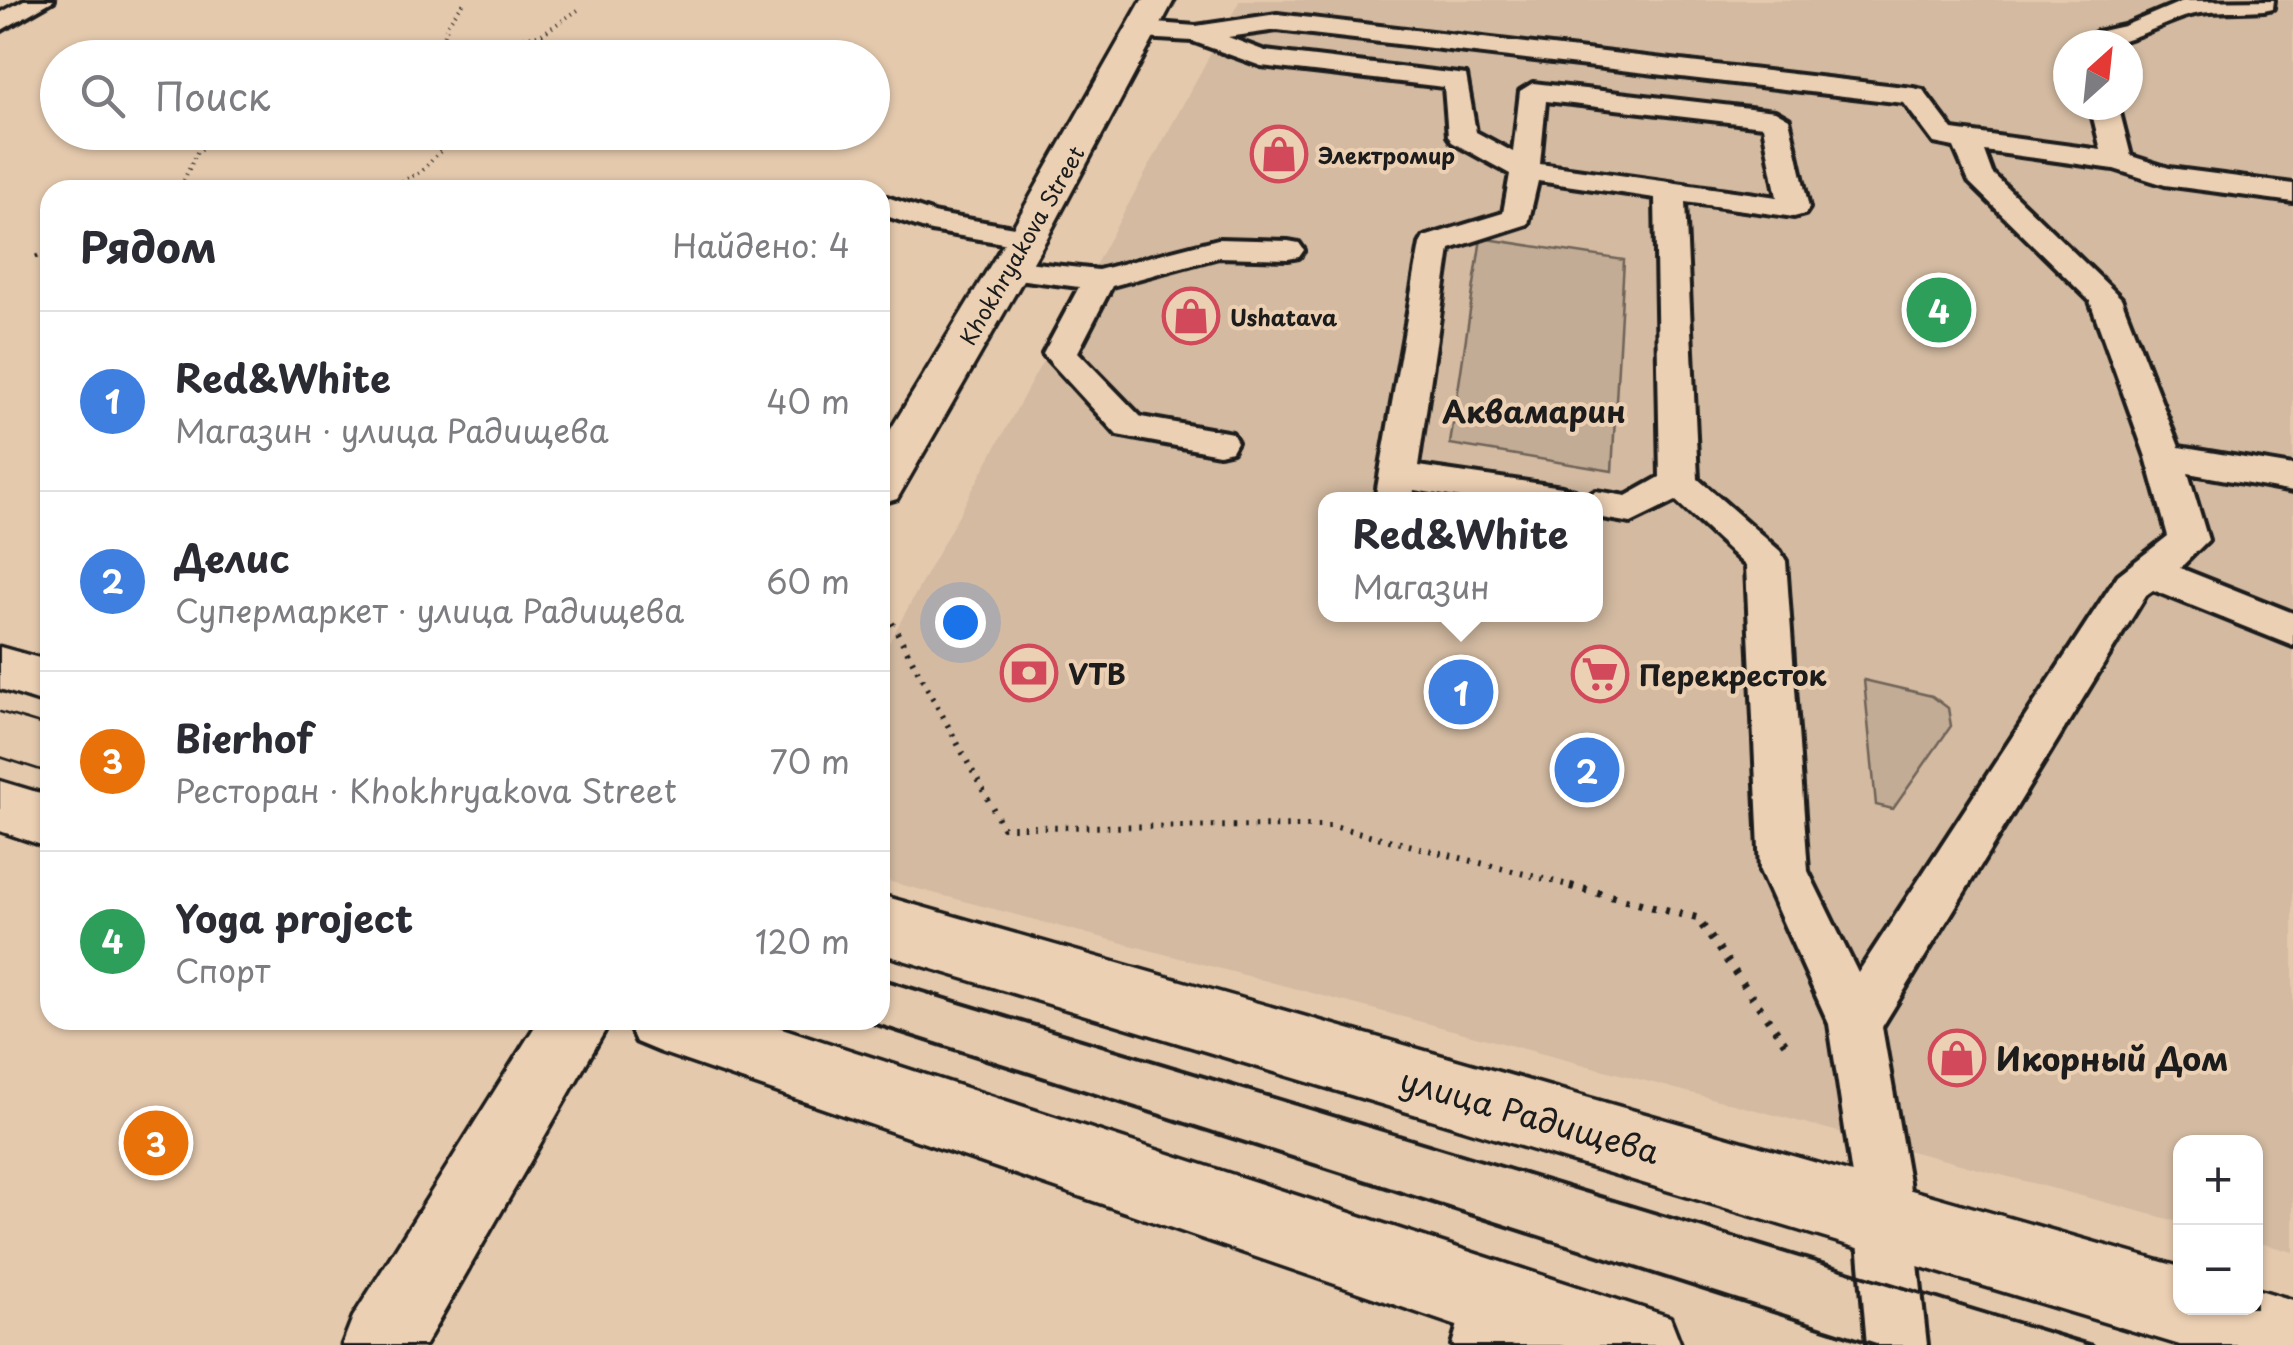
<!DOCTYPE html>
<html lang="ru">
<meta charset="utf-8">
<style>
:root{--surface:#fff;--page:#f7f7f7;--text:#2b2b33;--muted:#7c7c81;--line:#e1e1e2;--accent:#ea580c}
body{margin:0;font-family:"Playpen Sans",sans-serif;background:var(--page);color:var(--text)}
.controls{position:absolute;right:30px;bottom:30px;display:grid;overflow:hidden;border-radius:20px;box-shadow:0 2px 8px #0004}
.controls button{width:90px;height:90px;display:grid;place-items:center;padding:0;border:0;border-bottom:2px solid var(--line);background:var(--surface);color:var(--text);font:50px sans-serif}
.compass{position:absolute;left:2053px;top:30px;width:90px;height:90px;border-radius:50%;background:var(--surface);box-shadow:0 2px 8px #0004;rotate:27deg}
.you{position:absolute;left:960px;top:622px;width:35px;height:35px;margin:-25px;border:8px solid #fff;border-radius:50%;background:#1a73e8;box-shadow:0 0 0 15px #1a73e833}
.badge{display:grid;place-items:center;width:65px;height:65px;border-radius:50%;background:var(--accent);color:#fff;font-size:32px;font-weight:700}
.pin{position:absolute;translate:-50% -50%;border:5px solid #fff;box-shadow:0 2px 10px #0006}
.popup{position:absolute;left:1318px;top:492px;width:285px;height:130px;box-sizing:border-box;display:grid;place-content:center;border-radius:20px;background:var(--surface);filter:drop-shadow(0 2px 8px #0005);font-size:32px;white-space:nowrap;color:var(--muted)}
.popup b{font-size:38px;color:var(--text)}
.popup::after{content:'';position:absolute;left:50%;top:100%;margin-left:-20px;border:20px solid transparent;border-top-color:var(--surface)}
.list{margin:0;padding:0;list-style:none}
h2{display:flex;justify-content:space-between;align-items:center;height:130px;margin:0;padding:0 40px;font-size:42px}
h2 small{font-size:32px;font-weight:400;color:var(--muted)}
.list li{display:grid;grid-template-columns:65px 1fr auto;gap:30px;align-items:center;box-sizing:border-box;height:180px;padding:0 40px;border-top:2px solid var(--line)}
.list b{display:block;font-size:38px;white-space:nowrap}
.list p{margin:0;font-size:32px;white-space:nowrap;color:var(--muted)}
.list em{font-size:32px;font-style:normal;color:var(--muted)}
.icon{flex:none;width:55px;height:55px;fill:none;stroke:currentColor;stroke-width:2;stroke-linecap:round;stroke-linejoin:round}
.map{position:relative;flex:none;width:2293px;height:1345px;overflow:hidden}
.search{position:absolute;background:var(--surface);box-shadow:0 2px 8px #0004;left:40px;top:40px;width:850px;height:110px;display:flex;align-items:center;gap:25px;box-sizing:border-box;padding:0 35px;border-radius:55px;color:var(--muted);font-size:38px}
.panel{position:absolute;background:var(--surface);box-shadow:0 2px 8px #0004;left:40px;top:180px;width:850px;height:850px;border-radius:30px}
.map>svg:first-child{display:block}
.built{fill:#d3baa1;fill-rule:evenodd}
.green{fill:#c2ac95;stroke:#6f6458;stroke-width:2.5}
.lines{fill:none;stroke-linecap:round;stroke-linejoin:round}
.lane-casing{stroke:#1c1c1c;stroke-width:8}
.secondary-casing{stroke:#1c1c1c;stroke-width:7}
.path-far3{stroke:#1c1c1c;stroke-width:4;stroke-dasharray:1 5;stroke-linecap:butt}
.path-far2{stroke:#1c1c1c;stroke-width:5;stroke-dasharray:2.5 6;stroke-linecap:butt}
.path-far1{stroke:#1c1c1c;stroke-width:6;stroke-dasharray:2.5 8;stroke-linecap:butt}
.path{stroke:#1c1c1c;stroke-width:8;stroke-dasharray:4 10;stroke-linecap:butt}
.lane{fill:#ecd0b3;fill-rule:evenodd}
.secondary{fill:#ecd0b3;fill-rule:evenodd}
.tram-far1{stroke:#1c1c1c;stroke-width:2.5}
.tram{stroke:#1c1c1c;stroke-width:4}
.labels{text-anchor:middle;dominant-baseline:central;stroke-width:8;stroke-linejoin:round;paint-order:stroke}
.far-poi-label{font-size:22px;font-weight:bold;fill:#1c1c1c;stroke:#ecd0b3;text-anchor:start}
.far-street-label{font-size:22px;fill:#1c1c1c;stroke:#ecd0b3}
.poi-label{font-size:28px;font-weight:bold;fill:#1c1c1c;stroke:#ecd0b3;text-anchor:start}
.neighbourhood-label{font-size:30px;font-weight:bold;fill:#1c1c1c;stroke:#ecd0b3}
.near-poi-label{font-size:32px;font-weight:bold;fill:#1c1c1c;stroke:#ecd0b3;text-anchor:start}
.near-street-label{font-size:32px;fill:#1c1c1c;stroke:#ecd0b3}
</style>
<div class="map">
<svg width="2293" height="1345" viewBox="0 0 2293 1345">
<rect width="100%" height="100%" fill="#e4c9ad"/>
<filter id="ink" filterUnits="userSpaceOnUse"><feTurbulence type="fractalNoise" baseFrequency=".01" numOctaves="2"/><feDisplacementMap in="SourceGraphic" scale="20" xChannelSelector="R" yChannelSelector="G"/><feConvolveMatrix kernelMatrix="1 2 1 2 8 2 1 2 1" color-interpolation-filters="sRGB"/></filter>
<g filter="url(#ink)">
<!-- built -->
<path class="built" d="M1240,0H2293V1252L2256,1242V1142H2180V1222L880,879V659ZM2068,45H2128V105H2068ZM1326,500H1596V614H1326Z"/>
<!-- green -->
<path class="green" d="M1481,238L1624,260L1612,471L1450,444Z
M1864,680L1932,696L1948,708L1951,726L1893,809L1876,805Z"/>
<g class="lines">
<!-- lane casing -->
<g class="lane-casing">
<path id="lane" d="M24,0H54L0,31V13Z
M2274,0L2273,8L2264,10C2239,12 2207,9 2184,17C2139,33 2129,45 2077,45L2097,32L2124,26L2183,1Z
M1277,14L1913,88L1923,90L1953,130L2101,150L2090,105H2118L2131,156L2169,168L2293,184V202L2165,185L2114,169L1984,151L1992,173L2121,298L2179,447L2293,466V492L2188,473L2208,540L2180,568L2293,613V646L2153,590L2146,595L1882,1027L1909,1182L1927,1345H1867L1853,1182L1829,1024L1760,871L1746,566L1676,501L1631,523L1596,517V500H1473L1414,490L1413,500H1375L1420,244L1424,237L1503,213L1510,174L1452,142L1448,136L1444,87L1261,66L1192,41L1142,38L1129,30L1142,22L1196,26ZM1277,30L1904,103L1934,143L1954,147L1969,182L2090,301L2146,457L2168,536L2118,575L1858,973L1808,871L1786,561L1780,551L1698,479L1685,202L1794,217L1805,214L1809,208L1789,119L1775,111L1533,83L1520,91L1513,152L1476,132L1466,75L1265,51L1228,37ZM1546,101L1763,126L1777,197L1540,164ZM1538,181L1655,198L1660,477L1626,496L1596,491L1580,499L1575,491L1562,487L1418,466L1450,249L1528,224Z
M887,197L937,214L1038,231L1042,238L1038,245L1027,247L931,231L880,214V199Z
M1218,239L1288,241L1299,243L1304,250L1299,257L1288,259L1219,257L1112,286L1078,352L1141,417L1232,433L1237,442L1232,451L1219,454L1117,435L1043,354L1079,287L1009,278L998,276L993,269L998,262L1009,260L1098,270Z
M1492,1270L1513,1279L1522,1300L1512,1345H1452L1471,1279Z"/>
</g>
<!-- secondary casing -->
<g class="secondary-casing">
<path id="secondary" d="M1142,0H1174L1047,238L904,487L897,499L880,504V447L1007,238Z
M0,647L50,661V705L0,689Z
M0,781L50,796V848L0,831Z
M880,895L2180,1267V1308H2256V1289L2293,1300V1345H2180L880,953Z
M539,1020H611L425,1345H342L353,1317Z
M626,1020H757L1670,1317L1681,1345H1514L1492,1338L660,1052L636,1042Z"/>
</g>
<!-- path-far3 -->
<path class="path-far3" d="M438,58L448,23L466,0
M475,58L500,43L542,34L578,10
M187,190L182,184L197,152L228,132
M386,190L422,171L447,144V132"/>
<!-- path-far2 -->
<path class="path-far2" d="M36,257L50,251"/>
<!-- path-far1 -->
<path class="path-far1" d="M892,623L1003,827L1333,826L1580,888"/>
<!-- path -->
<path class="path" d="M1570,886L1697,918L1789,1049"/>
<!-- lane -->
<use href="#lane" class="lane"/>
<!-- secondary -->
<use href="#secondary" class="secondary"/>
<!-- tram-far1 -->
<path class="tram-far1" d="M0,712L50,727
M0,757L50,773"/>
<!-- tram -->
<path class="tram" d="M880,978L2093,1345
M861,1020L1876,1345"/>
</g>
</g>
<!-- icons -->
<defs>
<g id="shop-ring" transform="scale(2.875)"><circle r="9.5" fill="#ecd0b3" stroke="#d1495b" stroke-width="1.5"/><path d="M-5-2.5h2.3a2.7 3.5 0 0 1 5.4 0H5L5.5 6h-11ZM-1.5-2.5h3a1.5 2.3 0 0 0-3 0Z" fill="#d1495b"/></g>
<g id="bank-ring" transform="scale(2.875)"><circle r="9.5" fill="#ecd0b3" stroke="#d1495b" stroke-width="1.5"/><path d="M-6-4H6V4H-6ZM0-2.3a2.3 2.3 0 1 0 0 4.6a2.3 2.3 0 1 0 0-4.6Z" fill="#d1495b"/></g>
<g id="supermarket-ring" transform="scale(2.875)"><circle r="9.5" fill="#ecd0b3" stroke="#d1495b" stroke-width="1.5"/><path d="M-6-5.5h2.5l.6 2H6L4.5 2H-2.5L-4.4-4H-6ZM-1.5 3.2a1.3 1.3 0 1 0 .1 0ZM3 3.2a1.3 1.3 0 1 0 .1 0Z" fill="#d1495b"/></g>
</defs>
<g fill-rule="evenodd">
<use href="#shop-ring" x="1279" y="154"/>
<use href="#shop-ring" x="1191" y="316"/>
<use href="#bank-ring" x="1029" y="673"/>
<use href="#supermarket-ring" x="1600" y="674"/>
<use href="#shop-ring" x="1957" y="1058"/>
</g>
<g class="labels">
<!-- far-poi labels -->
<g class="far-poi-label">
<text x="1318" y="154">Электромир</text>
<text x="1230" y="316">Ushatava</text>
</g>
<!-- far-street labels -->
<g class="far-street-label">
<text transform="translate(1021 245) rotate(-60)">Khokhryakova Street</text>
</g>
<!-- poi labels -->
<g class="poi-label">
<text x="1068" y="673">VTB</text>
<text x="1639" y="674">Перекресток</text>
</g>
<!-- neighbourhood labels -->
<g class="neighbourhood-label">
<text x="1534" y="410">Аквамарин</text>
</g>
<!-- near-poi labels -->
<g class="near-poi-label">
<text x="1996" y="1058">Икорный Дом</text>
</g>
<!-- near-street labels -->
<g class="near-street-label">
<text transform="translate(1530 1115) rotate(16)">улица Радищева</text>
</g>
</g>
</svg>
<div class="controls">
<button>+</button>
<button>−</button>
</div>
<svg class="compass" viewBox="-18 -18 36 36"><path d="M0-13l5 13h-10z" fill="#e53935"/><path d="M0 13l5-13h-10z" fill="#7c7c81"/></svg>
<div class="you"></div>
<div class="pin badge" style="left:1461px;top:692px;background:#3f7fe0">1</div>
<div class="popup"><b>Red&amp;White</b>Магазин</div>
<div class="pin badge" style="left:1587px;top:770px;background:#3f7fe0">2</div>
<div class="pin badge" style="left:156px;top:1143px;background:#e8710a">3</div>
<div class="pin badge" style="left:1939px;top:310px;background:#2e9e5b">4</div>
<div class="search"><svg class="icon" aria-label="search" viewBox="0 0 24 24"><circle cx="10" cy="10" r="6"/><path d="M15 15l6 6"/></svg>Поиск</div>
<section class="panel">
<h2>Рядом<small>Найдено: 4</small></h2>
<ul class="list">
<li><span class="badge" style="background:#3f7fe0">1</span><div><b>Red&amp;White</b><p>Магазин · улица Радищева</p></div><em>40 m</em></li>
<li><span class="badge" style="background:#3f7fe0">2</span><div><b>Делис</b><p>Супермаркет · улица Радищева</p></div><em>60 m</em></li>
<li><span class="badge" style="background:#e8710a">3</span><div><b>Bierhof</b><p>Ресторан · Khokhryakova Street</p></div><em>70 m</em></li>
<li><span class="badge" style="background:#2e9e5b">4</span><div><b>Yoga projeсt</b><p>Спорт</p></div><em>120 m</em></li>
</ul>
</section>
</div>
